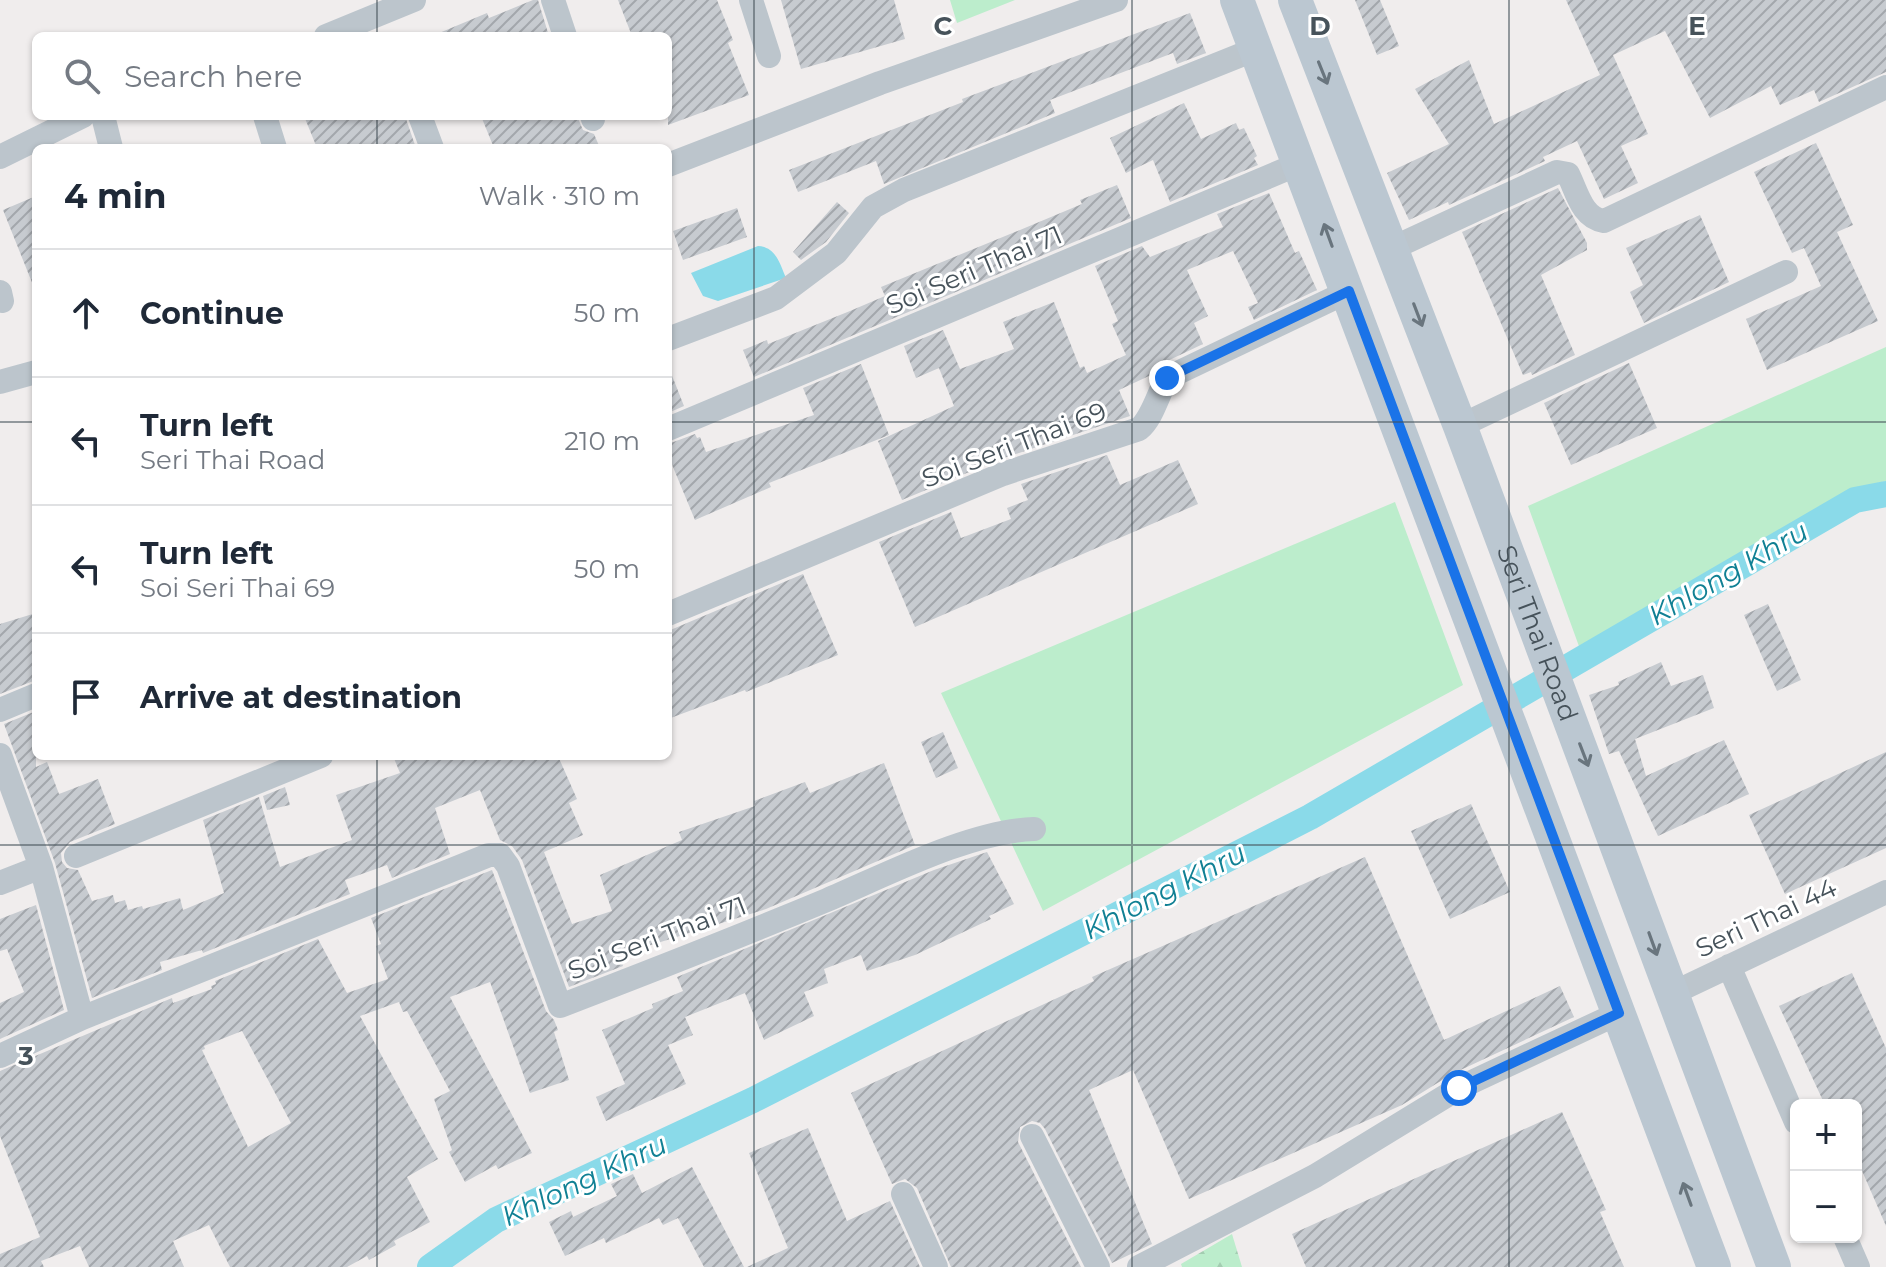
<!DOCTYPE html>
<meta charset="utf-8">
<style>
:root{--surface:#fff;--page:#f6f6f7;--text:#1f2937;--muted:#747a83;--line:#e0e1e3}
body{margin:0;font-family:Montserrat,sans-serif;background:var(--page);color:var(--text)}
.controls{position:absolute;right:24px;bottom:24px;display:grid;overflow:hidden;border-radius:12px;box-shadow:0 2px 6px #0004}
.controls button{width:72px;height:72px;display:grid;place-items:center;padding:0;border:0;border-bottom:2px solid var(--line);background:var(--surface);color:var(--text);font:40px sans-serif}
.stop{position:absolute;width:24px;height:24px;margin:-18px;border:6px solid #1a73e8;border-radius:50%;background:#fff}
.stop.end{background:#1a73e8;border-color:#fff;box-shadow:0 2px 8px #0008}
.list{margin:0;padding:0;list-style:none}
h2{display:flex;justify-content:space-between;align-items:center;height:104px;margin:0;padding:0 32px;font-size:34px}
h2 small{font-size:26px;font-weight:400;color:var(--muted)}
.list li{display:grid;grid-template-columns:52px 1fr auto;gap:24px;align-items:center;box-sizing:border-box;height:128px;padding:0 32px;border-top:2px solid var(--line)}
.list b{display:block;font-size:30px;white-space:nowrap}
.list p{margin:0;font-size:26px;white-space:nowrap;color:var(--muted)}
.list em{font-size:26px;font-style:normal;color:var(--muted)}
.icon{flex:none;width:44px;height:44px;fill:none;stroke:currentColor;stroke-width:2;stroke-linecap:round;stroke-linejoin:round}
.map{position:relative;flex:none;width:1886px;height:1267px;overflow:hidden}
.search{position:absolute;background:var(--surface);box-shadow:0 2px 6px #0004;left:32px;top:32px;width:640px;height:88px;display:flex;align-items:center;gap:20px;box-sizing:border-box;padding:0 28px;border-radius:12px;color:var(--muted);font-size:30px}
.panel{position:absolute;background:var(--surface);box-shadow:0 2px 6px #0004;left:32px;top:144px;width:640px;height:616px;border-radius:12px}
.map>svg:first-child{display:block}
.green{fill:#bcedcc}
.forest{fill:url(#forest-firs)}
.water{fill:#8adae9}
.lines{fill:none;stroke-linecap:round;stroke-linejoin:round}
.canal{stroke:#8adae9;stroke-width:26}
.building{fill:url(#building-hatch);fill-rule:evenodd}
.street{stroke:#bcc5cc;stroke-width:24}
.secondary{stroke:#bbc7d1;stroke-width:34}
.oneway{stroke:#69757e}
.route{stroke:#1a73e8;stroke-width:10}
.grid{fill:none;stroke:#46525a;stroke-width:2;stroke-opacity:0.55}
.labels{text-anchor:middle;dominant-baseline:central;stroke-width:6;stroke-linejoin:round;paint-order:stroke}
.street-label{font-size:26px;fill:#46525a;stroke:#fff}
.water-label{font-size:28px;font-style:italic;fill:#108094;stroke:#fff}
.grid-label{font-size:26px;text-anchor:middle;font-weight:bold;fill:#46525a;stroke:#fff;stroke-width:6;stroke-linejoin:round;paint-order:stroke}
</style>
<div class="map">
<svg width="1886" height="1267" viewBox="0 0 1886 1267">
<defs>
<pattern id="forest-firs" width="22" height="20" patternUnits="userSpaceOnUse" patternTransform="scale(2)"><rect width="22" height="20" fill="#bcedcc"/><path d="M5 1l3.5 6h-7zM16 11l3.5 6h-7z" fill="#a3cdb1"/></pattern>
<pattern id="building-hatch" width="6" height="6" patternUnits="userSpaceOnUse" patternTransform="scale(2)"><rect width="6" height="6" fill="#c7cbd0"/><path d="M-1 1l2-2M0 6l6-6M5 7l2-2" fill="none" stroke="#a3a7ac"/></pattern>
</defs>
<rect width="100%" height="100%" fill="#f0eded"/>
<!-- green -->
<path class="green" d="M950,0H1015L957,23Z
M1886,347V481L1850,490L1580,649L1528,506Z
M1395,502L1463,685L1043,911L941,693Z"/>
<!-- forest -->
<path class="forest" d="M1232,1234L1242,1267H1182L1181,1264Z"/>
<!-- water -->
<path class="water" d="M758,246C776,247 780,264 786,278L718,301L703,296L691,273Z"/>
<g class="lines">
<!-- canal -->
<path class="canal" d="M430,1267L496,1220L753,1100L1310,817L1855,500L1886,494"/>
</g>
<!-- building -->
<path class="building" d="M533,0H538L549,36H432L487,13L489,18Z
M618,0H717L733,40L728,43L749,95L668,125V36H632Z
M781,0H894L905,39L801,69Z
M1355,0H1380L1399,46L1377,55Z
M1566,0H1886V72L1819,102L1814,90L1780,105L1771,86L1710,118L1665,31L1613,55L1648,134L1621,146L1638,183L1604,199L1577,141L1543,157L1545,161L1449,205L1448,202L1409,220L1387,173L1449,144L1415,89L1469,60L1494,124L1600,75Z
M1190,13L1206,53L1177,64L1173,53L1050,100L1055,113L884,184L876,161L798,192L789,170L963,102L962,99Z
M1184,103L1201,139L1236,123L1239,130L1244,128L1257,156L1254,158L1258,165L1170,202L1153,160L1126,173L1110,138Z
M304,116H405L416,148H317Z
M481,116H577L583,130L594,134L600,148H494Z
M1816,143L1853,225L1837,232L1878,321L1767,370L1746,319L1821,286L1804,248L1792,253L1754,172Z
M1117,185L1131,218L754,377L743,350L767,340L768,344L850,311L885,296L881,287L1020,230L1082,204L1080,200Z
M1558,188L1587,243V250L1541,275L1575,355L1532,375L1531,372L1523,375L1462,232Z
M1269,193L1295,253L1299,251L1317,290L1254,320L1248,307L1258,303L1233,251L1187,270L1208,316L1194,323L1203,344L1161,364L1151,375L1119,390L1130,416L998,460L902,500L878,441L954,406L939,368L916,378L904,346L943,330L960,369L1014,349L1003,322L1054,302L1080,368L1084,366L1087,373L1126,355L1112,324L1118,321L1095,266L1142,246L1150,257L1223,227L1217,214Z
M36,196V290H35L3,210Z
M837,202L849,213L826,242L801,260L793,252Z
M737,208L747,237L683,260L673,231Z
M1700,215L1729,282L1644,323L1630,292L1643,285L1626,248Z
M1629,363L1657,428L1571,465L1544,403Z
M861,364L889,435L769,483L771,487L695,520L668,455V444L695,434L697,438L700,437L706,452L814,415L803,388Z
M669,368L684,406L668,413V369Z
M1107,455L1120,485L1178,460L1198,504L915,627L879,542L951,512L961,538L1011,519L1007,508L1028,500L1021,484Z
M803,574L838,655L746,692L745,690L668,719V631Z
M1768,604L1801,680L1777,691L1744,615Z
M36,613V680L0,694V624Z
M1661,662L1671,686L1703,675L1714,708L1635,739L1646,776L1724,740L1749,794L1658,836L1619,751L1609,754L1589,695L1619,685L1618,682Z
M36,711V767L47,762L59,794L98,779L115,824L70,842L61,853L62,862L67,868L78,870L92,901L113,895L115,903L125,900L128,910L142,906L143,909L180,898L183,910L224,893L203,820L259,797L280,867L352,840L336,795L400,773L393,756H558L577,799L569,803L583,835L544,852L572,924L612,911L600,875L682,840L679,832L755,806L754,801L805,782L810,793L884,763L915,845L766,909L619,955L623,966L569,987L522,860L512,846L500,840L480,790L435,808L450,854L392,878L387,865L345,880L350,894L203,953L202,950L160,962L162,970L92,998L55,863L4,724Z
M943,732L958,768L936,778L921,742Z
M1886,752V848L1785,894L1749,815Z
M285,787L290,805L267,810L263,796Z
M1471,804L1510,892L1450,919L1411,831Z
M987,852L1014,904L989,916L991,919L915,955L867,971L861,955L824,969L828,983L804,992L814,1016L764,1040L745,993L685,1017L693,1035L668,1045L686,1084L606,1121L596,1097L625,1084L602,1030L653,1008L652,1004L683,991L677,977L934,870Z
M1365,857L1444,1040L1560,986L1574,1017L1452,1074L1402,1105L1189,1199L1133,1070L1089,1090L1152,1244L1112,1263L1045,1129L1040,1123L1032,1121L1020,1127L1018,1142L1081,1267H951L917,1188L905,1179L892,1184L851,1093L1094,981L1092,977Z
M492,870L546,1011L554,1020L558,1030L554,1032L569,1080L530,1093L490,982L450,997L532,1153L498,1169L496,1165L465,1182L449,1152L452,1150L434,1099L450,1091L407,1011L403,1012L399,1002L360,1016L438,1159L407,1177L430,1222L394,1241L396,1245L369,1260L367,1256L347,1267H230L209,1225L173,1241L184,1267H89L80,1246L41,1261L44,1267H0V1254L40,1237L0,1136V1071L172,998L173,1003L212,989L211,986L216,984L215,981L318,939L347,993L388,979L376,946L381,944L371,918ZM242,1031L291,1123L248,1147L202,1050L205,1049L204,1046Z
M36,905L64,1010L0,1039V1003L24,992L7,949L0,951V919Z
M1852,973L1886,1048V1226L1856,1157V1105H1825L1779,1006Z
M1562,1112L1606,1210L1600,1212L1624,1267H1306L1292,1234Z
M808,1128L847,1221L890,1201L920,1267H747L788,1248L749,1153Z
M692,1167L744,1267H704L678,1218L663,1225L659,1218L606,1243L604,1238L565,1256L549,1222L571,1211L573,1217L617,1196L611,1184L633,1174L642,1193Z"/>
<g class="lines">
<!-- street -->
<path class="street" d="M553,0L565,36
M751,0L769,56
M326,36L414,0
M103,116L111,148
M265,116L275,148
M420,116L432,148
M592,116L593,119
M0,157L83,116
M668,165L880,83L1116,0
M1393,248L1557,172L1568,174C1577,192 1582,218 1604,221L1886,87
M0,292L2,301
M668,339L776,298L836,253L873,207L904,190L1256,49
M0,382L36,372
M1460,426L1786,272
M668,429L1301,163
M668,614L1003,474L1139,429C1152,419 1158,394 1167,378L1349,291
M0,710L36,695
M0,755L41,867L82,1018
M76,856L321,756
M0,883L41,867
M1729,966L1796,1122
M1671,994L1886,892
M0,1056L82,1018L489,855H500L508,866L560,1006C649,972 738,937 827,900C886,875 970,831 1034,829
M1032,1136L1098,1267
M903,1194L936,1267
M1845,1237L1858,1267
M1139,1267L1315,1176L1459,1088L1619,1013"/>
<!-- secondary -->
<g class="secondary">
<path d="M1237,0L1714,1267"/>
<path id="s1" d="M1295,0L1460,426L1774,1267"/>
</g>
</g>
<!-- one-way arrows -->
<defs><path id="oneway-shaft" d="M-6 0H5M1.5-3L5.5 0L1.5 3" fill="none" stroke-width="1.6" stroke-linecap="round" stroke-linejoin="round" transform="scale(2)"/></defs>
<g class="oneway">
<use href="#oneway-shaft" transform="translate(1323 73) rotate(68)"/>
<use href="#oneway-shaft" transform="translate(1328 235) rotate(-110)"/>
<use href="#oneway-shaft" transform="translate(1418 315) rotate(69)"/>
<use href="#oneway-shaft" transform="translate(1584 755) rotate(69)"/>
<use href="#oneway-shaft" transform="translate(1653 944) rotate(70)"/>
<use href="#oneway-shaft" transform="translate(1687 1194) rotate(-110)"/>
</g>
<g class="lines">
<!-- route -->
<path class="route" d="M1167,378L1349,291L1619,1013L1459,1088"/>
</g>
<!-- grid -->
<path class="grid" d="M377,0V36M754,0V1267M1132,0V1267M1509,0V1267M377,116V148M0,422H36M668,422H1886M377,756V1267M0,845H1886"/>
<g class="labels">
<!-- street labels -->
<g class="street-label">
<text transform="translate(974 270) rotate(-23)">Soi Seri Thai 71</text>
<text transform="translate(1014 445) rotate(-21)">Soi Seri Thai 69</text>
<text stroke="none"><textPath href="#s1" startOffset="678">Seri Thai Road</textPath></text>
<text transform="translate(1766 918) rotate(-25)">Seri Thai 44</text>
<text transform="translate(657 938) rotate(-21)">Soi Seri Thai 71</text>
</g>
<!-- water labels -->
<g class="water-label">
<text transform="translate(1728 573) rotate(-30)">Khlong Khru</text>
<text transform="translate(1164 891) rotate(-27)">Khlong Khru</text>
<text transform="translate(584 1180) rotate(-25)">Khlong Khru</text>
</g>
</g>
<g class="grid-label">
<text x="943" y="35">C</text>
<text x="1320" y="35">D</text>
<text x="1697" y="35">E</text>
<text x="26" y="1065">3</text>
</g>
</svg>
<div class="controls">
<button>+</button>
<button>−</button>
</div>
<div class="stop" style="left:1459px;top:1088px"></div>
<div class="stop end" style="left:1167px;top:378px"></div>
<div class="search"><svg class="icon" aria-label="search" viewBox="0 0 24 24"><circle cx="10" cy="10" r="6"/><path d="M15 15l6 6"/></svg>Search here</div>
<section class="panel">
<h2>4 min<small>Walk · 310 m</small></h2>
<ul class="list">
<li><svg class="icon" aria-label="ahead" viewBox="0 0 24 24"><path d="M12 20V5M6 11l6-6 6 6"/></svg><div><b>Continue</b></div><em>50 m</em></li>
<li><svg class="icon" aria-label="left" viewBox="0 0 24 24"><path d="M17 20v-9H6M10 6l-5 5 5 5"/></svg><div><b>Turn left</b><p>Seri Thai Road</p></div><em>210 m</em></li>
<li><svg class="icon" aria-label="left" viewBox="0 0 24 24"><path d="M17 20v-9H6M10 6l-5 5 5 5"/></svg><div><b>Turn left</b><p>Soi Seri Thai 69</p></div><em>50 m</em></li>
<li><svg class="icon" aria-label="arrive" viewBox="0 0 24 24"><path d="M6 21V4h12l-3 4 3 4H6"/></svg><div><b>Arrive at destination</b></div></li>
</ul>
</section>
</div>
